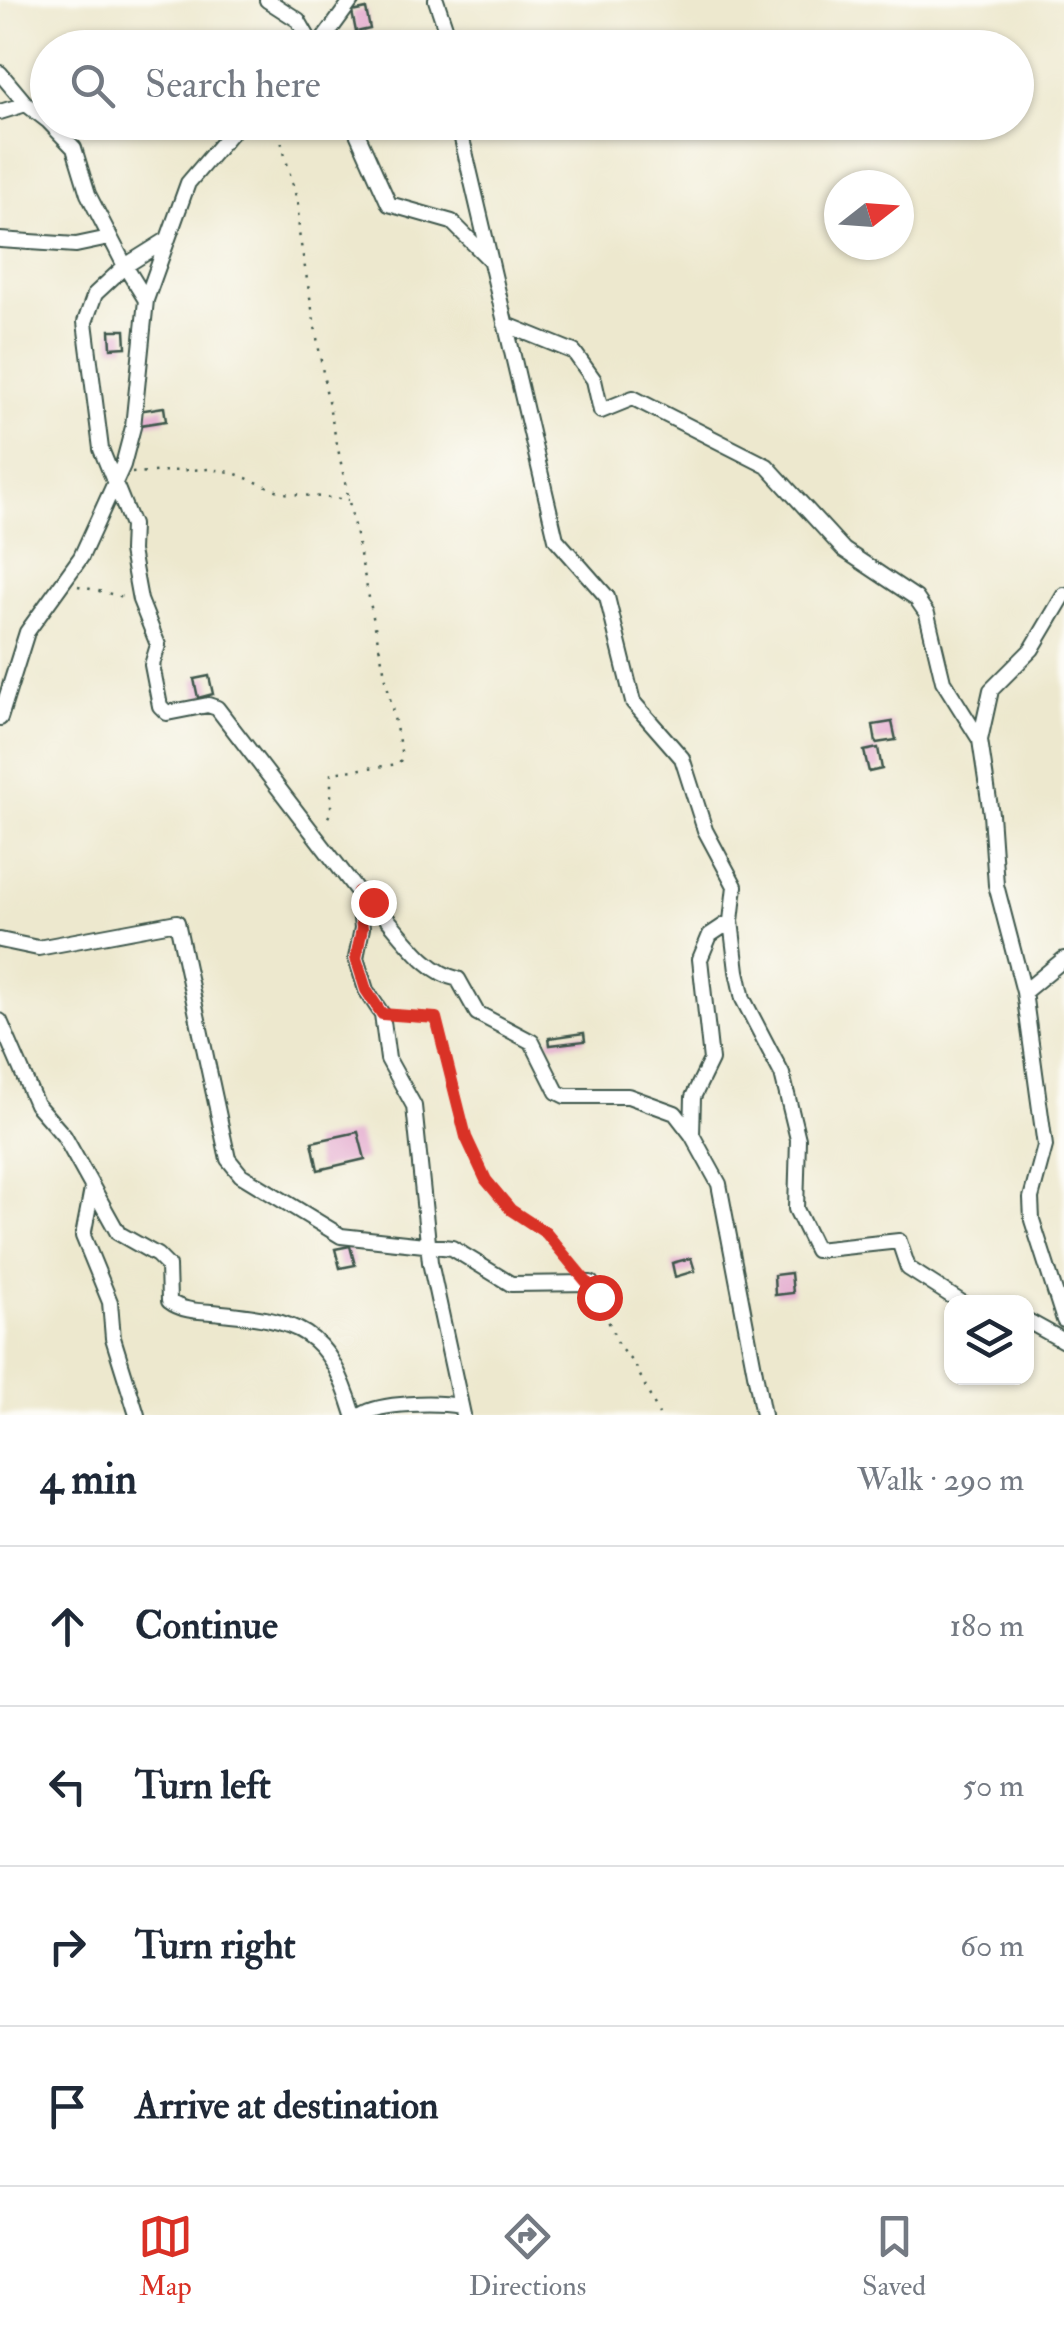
<!DOCTYPE html>
<meta charset="utf-8">
<style>
:root{--surface:#fff;--page:#f2f2f3;--text:#1f2937;--muted:#747a83;--line:#e0e1e3;--accent:#d93025}
body{margin:0;font-family:"IM FELL Double Pica",serif;background:var(--page);color:var(--text)}
.controls{position:absolute;right:30px;bottom:30px;display:grid;overflow:hidden;border-radius:20px;box-shadow:0 2px 8px #0004}
.controls button{width:90px;height:90px;display:grid;place-items:center;padding:0;border:0;border-bottom:2px solid var(--line);background:var(--surface);color:var(--text);font:50px sans-serif}
.compass{position:absolute;left:824px;top:170px;width:90px;height:90px;border-radius:50%;background:var(--surface);box-shadow:0 2px 8px #0004;rotate:73deg}
.stop{position:absolute;width:30px;height:30px;margin:-22px;border:8px solid #d93025;border-radius:50%;background:#fff}
.stop.end{background:#d93025;border-color:#fff;box-shadow:0 2px 10px #0008}
.list{margin:0;padding:0;list-style:none}
h2{display:flex;justify-content:space-between;align-items:center;height:130px;margin:0;padding:0 40px;font-size:42px}
h2 small{font-size:32px;font-weight:400;color:var(--muted)}
.list li{display:grid;grid-template-columns:65px 1fr auto;gap:30px;align-items:center;box-sizing:border-box;height:160px;padding:0 40px;border-top:2px solid var(--line)}
.list b{display:block;font-size:38px;white-space:nowrap}
.list em{font-size:32px;font-style:normal;color:var(--muted)}
.icon{flex:none;width:55px;height:55px;fill:none;stroke:currentColor;stroke-width:2;stroke-linecap:round;stroke-linejoin:round}
.map{position:relative;flex:none;width:1064px;height:1415px;overflow:hidden}
.search{position:absolute;background:var(--surface);box-shadow:0 2px 8px #0004;left:30px;right:30px;top:30px;height:110px;display:flex;align-items:center;gap:25px;box-sizing:border-box;padding:0 35px;border-radius:55px;color:var(--muted);font-size:38px}
.sheet{height:770px;background:var(--surface)}
nav{display:flex;justify-content:space-around;align-items:center;box-sizing:border-box;height:140px;border-top:2px solid var(--line);background:var(--surface);font-size:28px;color:var(--muted)}
nav a{display:grid;justify-items:center;gap:5px}
nav .on{color:var(--accent)}
.map>svg:first-child{display:block}
.building{fill:#e3a9cd}
.lines{fill:none;stroke-linecap:round;stroke-linejoin:round}
.minor-casing{stroke:#3e574b;stroke-width:18}
.path{stroke:#3e574b;stroke-width:2.5;stroke-dasharray:2.5 8;stroke-linecap:butt}
.minor{stroke:#fff;stroke-width:14}
.route{stroke:#d93025;stroke-width:12}
</style>
<div class="map">
<svg width="1064" height="1415" viewBox="0 0 1064 1415">
<rect width="100%" height="100%" fill="#fdfcf7"/>
<filter id="ink" filterUnits="userSpaceOnUse"><feTurbulence type="fractalNoise" baseFrequency=".01" numOctaves="2"/><feDisplacementMap in="SourceGraphic" scale="20" xChannelSelector="R" yChannelSelector="G"/><feConvolveMatrix kernelMatrix="1 2 1 2 8 2 1 2 1" color-interpolation-filters="sRGB"/></filter>
<filter id="wash" filterUnits="userSpaceOnUse"><feTurbulence type="fractalNoise" baseFrequency=".0048" numOctaves="4" result="noise"/><feDisplacementMap in="SourceGraphic" scale="40" xChannelSelector="R" yChannelSelector="G"/><feGaussianBlur stdDeviation="2.25" result="paint"/><feColorMatrix in="noise" values="0 0 0 0 0 0 0 0 0 0 0 0 0 0 0 0 0 1.4 0 .05"/><feComposite in="paint" operator="in"/></filter>
<g filter="url(#wash)">
<rect width="100%" height="100%" fill="#ede8ce"/>
<g id="blocks">
<!-- building -->
<path class="building" d="M366,9L370,29L356,32L352,12Z
M110,330H125L126,347L111,348Z
M164,407L166,421L140,425L138,411Z
M209,676L213,694L198,698L194,679Z
M892,722L896,740L876,743L873,725Z
M878,748L882,769L869,772L864,751Z
M584,1033L585,1041L550,1045L549,1038Z
M358,1132L365,1159L318,1170L312,1142Z
M350,1246L355,1265L340,1268L335,1249Z
M691,1258L695,1271L675,1277L672,1263Z
M791,1273L793,1293L775,1295L774,1275Z"/>
</g>
</g>
<g filter="url(#ink)">
<use href="#blocks" fill-opacity="0" stroke="#3e574b" stroke-width="2.5"/>
<g class="lines">
<!-- minor casing -->
<g class="minor-casing">
<path id="minor" d="M267,0L298,20L314,48
M436,0L452,48
M317,48L352,0
M375,48L431,42L448,48
M0,73L26,104
M0,112L26,104L48,121
M49,122L74,148L88,194L125,266L168,239
M352,122L389,204L452,222L489,259
M458,122L556,539L607,597L633,702L682,758L705,830L735,886L731,921L737,971L743,999L782,1074L798,1139L796,1209L816,1250L899,1241L908,1268L961,1302
M0,240L76,245L109,238
M146,300L125,266L95,294L85,322L101,449L132,525L131,551L140,600L158,645L152,665L160,706L167,713L208,705L217,708L358,892L362,928L356,958L366,990L382,1014L388,1059L414,1106L430,1262L463,1415
M505,324L574,352L594,380L601,411L633,398L767,466L844,550L916,598L927,614L943,681L980,740L991,814L996,885L1024,992L1045,1146L1031,1198L1032,1220L1064,1320
M0,718L27,632L81,557L123,465L133,427L146,300L188,183L240,122
M980,740L991,690L1032,649L1064,595
M358,892C393,914 417,971 458,979L477,1013L532,1042L557,1092L565,1096H628L675,1113L692,1135L719,1184L763,1415
M0,940L38,948L177,922L228,1159L241,1175L341,1236L452,1248L511,1284L591,1283
M1024,992L1064,959
M0,1021L36,1104L64,1136L118,1233L157,1255L168,1266L169,1301C182,1311 198,1311 213,1312C300,1321 327,1327 354,1415
M692,1135L693,1097L711,1060L700,959L710,935L731,921
M92,1189L83,1236L110,1302L113,1338L137,1415
M1026,1320L1064,1341
M362,1415C381,1402 437,1402 460,1406"/>
</g>
<!-- path -->
<path class="path" d="M276,122L298,204L299,233L327,396L402,756L399,764L331,773V811L325,824
M132,473L209,469L231,472L284,493L349,500
M78,586L128,598
M396,1015L435,1018C455,1053 453,1100 466,1138C488,1197 539,1225 579,1271
M596,1293L620,1348L635,1365L659,1415"/>
<!-- minor -->
<use href="#minor" class="minor"/>
</g>
</g>
<g class="lines" filter="url(#ink)">
<!-- route -->
<path class="route" d="M373,902L358,892L362,928L356,958L366,990L382,1014L436,1018L466,1137L486,1180L511,1210L546,1233L599,1297"/>
</g>
</svg>
<div class="controls">
<button><svg class="icon" aria-label="layers" viewBox="0 0 24 24"><path d="M12 4l9 5-9 5-9-5zM3 14l9 5 9-5"/></svg></button>
</div>
<svg class="compass" viewBox="-18 -18 36 36"><path d="M0-13l5 13h-10z" fill="#e53935"/><path d="M0 13l5-13h-10z" fill="#747a83"/></svg>
<div class="stop" style="left:599px;top:1297px"></div>
<div class="stop end" style="left:373px;top:902px"></div>
<div class="search"><svg class="icon" aria-label="search" viewBox="0 0 24 24"><circle cx="10" cy="10" r="6"/><path d="M15 15l6 6"/></svg>Search here</div>
</div>
<section class="sheet">
<h2>4 min<small>Walk · 290 m</small></h2>
<ul class="list">
<li><svg class="icon" aria-label="ahead" viewBox="0 0 24 24"><path d="M12 20V5M6 11l6-6 6 6"/></svg><div><b>Continue</b></div><em>180 m</em></li>
<li><svg class="icon" aria-label="left" viewBox="0 0 24 24"><path d="M17 20v-9H6M10 6l-5 5 5 5"/></svg><div><b>Turn left</b></div><em>50 m</em></li>
<li><svg class="icon" aria-label="right" viewBox="0 0 24 24"><path d="M7 20v-9h11M14 6l5 5-5 5"/></svg><div><b>Turn right</b></div><em>60 m</em></li>
<li><svg class="icon" aria-label="arrive" viewBox="0 0 24 24"><path d="M6 21V4h12l-3 4 3 4H6"/></svg><div><b>Arrive at destination</b></div></li>
</ul>
</section>
<nav>
<a class="on"><svg class="icon" aria-label="map" viewBox="0 0 24 24"><path d="M3 6l6-2 6 2 6-2v14l-6 2-6-2-6 2zM9 4v14M15 6v14"/></svg>Map</a>
<a><svg class="icon" aria-label="directions" viewBox="0 0 24 24"><path d="M12 3l9 9-9 9-9-9zM9 14v-3h6M13 9l2 2-2 2"/></svg>Directions</a>
<a><svg class="icon" aria-label="saved" viewBox="0 0 24 24"><path d="M7 4h10v16l-5-4-5 4z"/></svg>Saved</a>
</nav>
